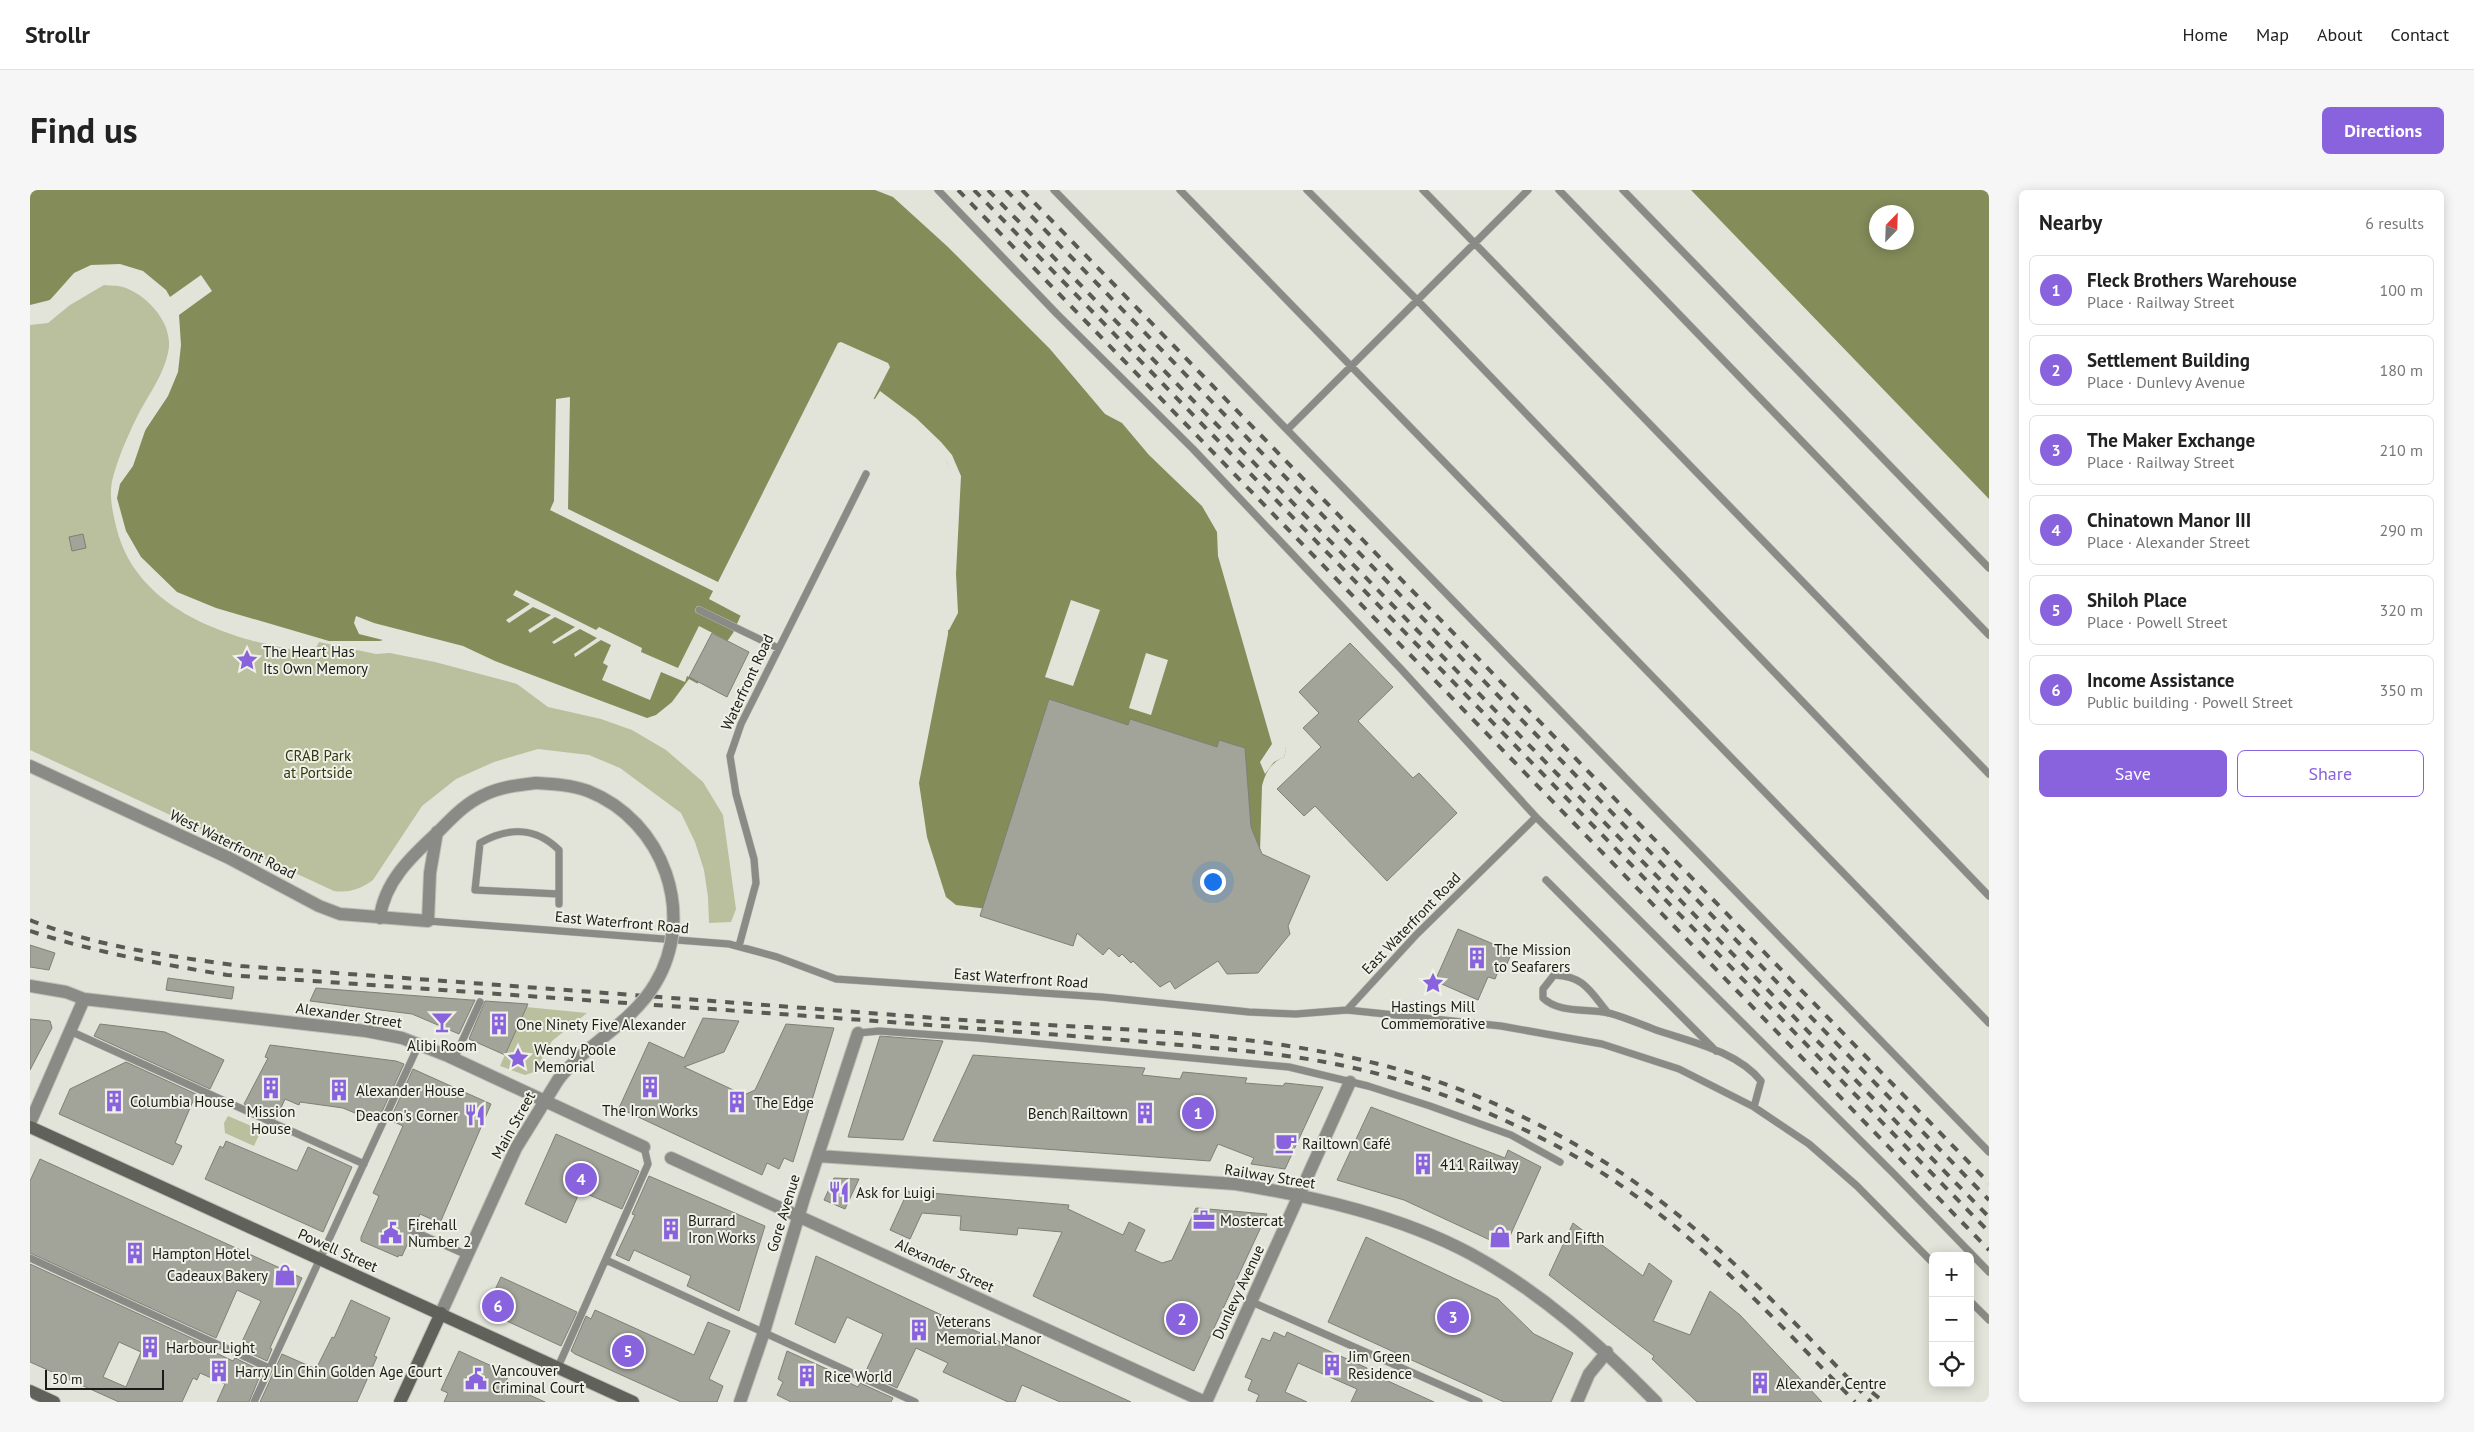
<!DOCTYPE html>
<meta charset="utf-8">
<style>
:root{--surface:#fff;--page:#f6f6f6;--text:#222;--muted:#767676;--line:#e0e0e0;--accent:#8962dd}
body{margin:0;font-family:"PT Sans",sans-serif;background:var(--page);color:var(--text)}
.controls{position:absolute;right:15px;bottom:15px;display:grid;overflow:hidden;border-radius:8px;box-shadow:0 2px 12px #0003}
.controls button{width:45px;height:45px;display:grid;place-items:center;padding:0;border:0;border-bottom:1px solid var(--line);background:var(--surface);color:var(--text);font:25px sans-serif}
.compass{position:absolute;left:1839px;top:15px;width:45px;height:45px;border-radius:50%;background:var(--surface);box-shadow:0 2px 12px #0003;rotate:23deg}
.scale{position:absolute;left:15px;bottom:12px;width:119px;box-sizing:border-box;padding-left:5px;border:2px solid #1b1b17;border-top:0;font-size:14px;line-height:18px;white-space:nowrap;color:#1b1b17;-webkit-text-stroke:4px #eff1e6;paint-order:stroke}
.you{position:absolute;left:1182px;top:691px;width:18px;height:18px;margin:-12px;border:4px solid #fff;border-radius:50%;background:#1a73e8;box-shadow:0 0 0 8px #1a73e833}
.badge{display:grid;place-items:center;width:32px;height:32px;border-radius:50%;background:var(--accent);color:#fff;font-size:16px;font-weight:700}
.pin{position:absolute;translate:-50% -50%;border:2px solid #fff;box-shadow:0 1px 5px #0006}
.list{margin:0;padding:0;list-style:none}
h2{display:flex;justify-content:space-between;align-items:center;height:65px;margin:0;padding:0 20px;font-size:21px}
h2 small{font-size:16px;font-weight:400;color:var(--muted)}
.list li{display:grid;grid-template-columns:32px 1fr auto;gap:15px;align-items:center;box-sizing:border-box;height:70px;margin:0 10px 10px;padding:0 10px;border:1px solid var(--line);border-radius:8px}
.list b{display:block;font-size:19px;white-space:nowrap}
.list p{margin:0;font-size:16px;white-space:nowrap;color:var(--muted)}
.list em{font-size:16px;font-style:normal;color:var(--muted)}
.actions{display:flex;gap:10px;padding:15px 20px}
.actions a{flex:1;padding:11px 0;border:1px solid var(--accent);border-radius:8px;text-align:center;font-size:18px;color:var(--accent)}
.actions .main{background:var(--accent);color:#fff}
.icon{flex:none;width:28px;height:28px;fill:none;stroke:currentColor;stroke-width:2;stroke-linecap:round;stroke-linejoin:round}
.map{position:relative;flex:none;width:1959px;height:1212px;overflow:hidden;border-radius:8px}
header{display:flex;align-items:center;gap:30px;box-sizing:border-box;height:70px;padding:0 25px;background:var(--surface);border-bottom:1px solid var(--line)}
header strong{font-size:24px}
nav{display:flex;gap:28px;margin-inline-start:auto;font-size:18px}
.intro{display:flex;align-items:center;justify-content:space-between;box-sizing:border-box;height:120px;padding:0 30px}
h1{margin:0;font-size:35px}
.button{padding:12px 22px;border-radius:8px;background:var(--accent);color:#fff;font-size:18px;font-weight:700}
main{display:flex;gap:30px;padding:0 30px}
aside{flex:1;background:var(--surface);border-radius:8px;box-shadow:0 2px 12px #0003}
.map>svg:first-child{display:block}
.green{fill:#babf9d}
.water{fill:#848c5a;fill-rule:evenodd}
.pier{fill:#e2e4d9}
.building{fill:#a2a49a;stroke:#7e8076;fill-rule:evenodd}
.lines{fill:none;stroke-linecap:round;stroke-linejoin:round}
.service-casing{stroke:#bec0b6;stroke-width:8}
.minor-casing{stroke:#bec0b6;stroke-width:14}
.secondary-casing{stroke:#bec0b6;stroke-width:14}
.service{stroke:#8a8a86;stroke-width:7}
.minor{stroke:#8a8a86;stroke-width:12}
.secondary{stroke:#60615a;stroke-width:12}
.rail{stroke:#595a54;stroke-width:4;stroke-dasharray:9 9;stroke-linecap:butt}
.minor-bridge-casing{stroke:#bec0b6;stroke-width:14;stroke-linecap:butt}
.minor-bridge{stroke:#8a8a86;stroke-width:12}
.labels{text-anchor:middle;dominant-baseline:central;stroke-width:4;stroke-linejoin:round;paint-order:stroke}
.poi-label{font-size:15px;fill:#1b1b17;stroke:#eff1e6;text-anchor:start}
.street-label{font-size:15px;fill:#1b1b17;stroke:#eff1e6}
.park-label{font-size:15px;fill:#32370f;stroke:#eff1e6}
</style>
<header>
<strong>Strollr</strong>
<nav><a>Home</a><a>Map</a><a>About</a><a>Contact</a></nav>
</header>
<div class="intro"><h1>Find us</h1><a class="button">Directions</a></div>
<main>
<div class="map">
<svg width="1959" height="1212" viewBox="0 0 1959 1212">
<rect width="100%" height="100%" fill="#e2e4d9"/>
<!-- green -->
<path class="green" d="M74,95C80,96 87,95 93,97C118,105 145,135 138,163C133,185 121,201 110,221C99,243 88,267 82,291C79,308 83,324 87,340C109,424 207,452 283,463L289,452L346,464L360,463L405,472L487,494L518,517L571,529L602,540L636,560L673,592L693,625L706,719L701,732L679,733L678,707L674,680L665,652L651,623L590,578L559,565L508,559L464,572L426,589L392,616L343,690C330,699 320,703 304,701L0,560V135L18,133L40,115Z
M496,817L557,823L522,851L504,882L495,885L470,876Z
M198,926L231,940L224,956L195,943L194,933Z"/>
<!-- water -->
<path class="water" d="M0,0H870L1187,322L1256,560L1254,567C1241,573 1236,581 1232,596L1229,695L1199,750L926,715L916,707L897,647L889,593L918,444V368L927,292L910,258L845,209L824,207L802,218L703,443L663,500L624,531L576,517L409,459L354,451H299L186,418L147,402L111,367L96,341L87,308L90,294L103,276L116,238L140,188L146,131L119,90L103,83L77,81L55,85L0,124Z
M1661,0H1959V309ZM1846,22H1876V52H1846Z"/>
<!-- pier -->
<path class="pier" d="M845,0H874L1039,158L1161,287L1190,324L1199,342L1215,400L1252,536L1256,560L1254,567L1244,572L1235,584L1230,572L1242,554L1188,366L1187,342L1172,316L1119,265L1092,233L1075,224L1020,159L918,57L863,7Z
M90,74L113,81L136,100L140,107L171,85L182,101L149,125L151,155L148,182L138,206L110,248L138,187L143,155V132L130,108L117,93L102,86L77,84L56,88L21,121L0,127V115L20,110L44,83L61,75Z
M811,152L858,173L860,177L842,212L824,210L804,220L713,427L679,409L683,401L520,320L524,311L526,209L540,207L538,319L688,392L808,153Z
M850,201L886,228L911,252L922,265L931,286L926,384L928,423L919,440H915V368L925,292L917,272L908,260L843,212Z
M486,400L566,440L569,437L612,458L611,462L648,478L669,436L700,452L671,493L657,486L655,492L631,482L620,510L572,490L578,476L573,473L581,455L571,450L545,467L544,464L567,448L550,439L524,454L522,452L545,437L525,427L500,443L498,440L521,425L503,417L479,433L476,430L500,414L483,405Z
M1041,410L1070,420L1043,496L1015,487Z
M326,426L344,433L433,456L465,471L617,528L626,525L642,512L659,489L670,495L665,502L625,533L612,536L575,520L408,461L343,453L353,450L329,444L324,433Z
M1116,463L1138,470L1121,525L1099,518Z"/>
<!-- building -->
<path class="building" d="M53,344L56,358L42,361L39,347Z
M682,443L719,462L697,507L659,487Z
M1320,453L1363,497L1328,531L1383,588L1389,583L1427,623L1357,691L1285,616L1274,626L1247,599L1291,557L1273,538L1289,523L1269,502Z
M1019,509L1098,535L1100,529L1187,557L1189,550L1215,558L1221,637L1232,664L1280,686L1258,736L1260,744L1228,783L1197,784L1188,771L1145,799L1140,791L1130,797L1103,771L1101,773L1092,764L1089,767L1079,758L1073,765L1047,743L1043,756L950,726Z
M1428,739L1482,762L1476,776L1471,774L1465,789L1458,787L1448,810L1405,791Z
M0,755L25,763L19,780L0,777Z
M138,788L204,797L202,809L136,800Z
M286,798L441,810H445L429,844L382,824L280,811Z
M455,811L498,814L475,865L439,849Z
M673,828L709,831L694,862L654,877L714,905L725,900L756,834L804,838L763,972L754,968L749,979L737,973L732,985L589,918L619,852L654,868Z
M0,829L20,831L22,838L0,880Z
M70,834L135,842L194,870L180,899L64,846Z
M850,846L913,851L873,950L818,947Z
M240,855L366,871L374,874L350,926L347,925L344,931L313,918L270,912L269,915L255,909L246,929L214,914L238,868L235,867Z
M943,865L1115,878L1112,885L1150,889L1153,882L1217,888L1215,893L1253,896L1255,893L1293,897L1255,979L1221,974L1224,968L1188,954L1180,971L903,951Z
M96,872L166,904L145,953L152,956L143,975L29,924L40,899Z
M383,879L461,914L410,1033L390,1024L385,1036L378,1038L381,1046L372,1066L369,1065L368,1067L331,1051V1047L349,1006L343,1003L373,936L360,930Z
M1341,917L1475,968L1478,960L1511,977L1475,1057L1374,1010L1307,990Z
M526,944L609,981L592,1019L550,1001L536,1033L495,1014Z
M196,951L267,981L278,957L322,977L293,1042L175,989L190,956L193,958Z
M10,969L272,1088L240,1158L242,1159L237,1171L209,1158L231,1111L207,1100L186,1148L0,1063V991Z
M619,986L735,1036L709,1121L657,1096L661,1086L604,1060L599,1071L586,1065L605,1025L602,1024Z
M804,988L829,989L815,1019L794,1010Z
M878,1001L898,1011L901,1003L1039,1015L1038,1019L1093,1045L1099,1032L1115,1040L1105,1061L1132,1073L1142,1070L1166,1018L1237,1024L1164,1181L1003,1106L1032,1042L988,1038L987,1045L930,1040L931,1026L892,1023L880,1049L860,1040Z
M1543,1033L1613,1086L1619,1073L1642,1091L1623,1131L1660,1145L1680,1101L1710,1125L1792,1212H1667L1622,1169L1624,1166L1519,1085Z
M1336,1047L1468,1109L1504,1144L1543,1163L1521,1212H1474L1298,1132Z
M786,1066L935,1136L1101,1212H1030L992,1195L985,1212H978L913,1182L918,1173L886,1158L867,1198L835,1183L853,1144L817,1127L805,1153L765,1134Z
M0,1074L181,1157L180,1160L203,1171L205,1168L232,1181L219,1212H187L195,1194L170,1183L167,1190L163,1188L152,1212H89L0,1172ZM89,1152L111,1162L96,1197L73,1187Z
M471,1087L547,1122L531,1156L455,1121Z
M321,1110L360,1128L344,1166L347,1167L327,1212H230L252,1164L286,1179L302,1147L304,1148Z
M565,1120L664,1165L678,1132L700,1141L679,1189L693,1196L687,1212H651L545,1164L541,1161L556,1126L561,1129Z
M1244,1142L1255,1147L1257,1142L1337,1178L1336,1181L1404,1212H1321L1327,1199L1268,1173L1255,1202L1277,1212H1226L1229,1205L1218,1200L1222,1190L1215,1187L1232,1148L1240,1151Z
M429,1161L479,1184L475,1194L515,1212H414L418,1203L411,1200Z
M757,1161L806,1183L805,1186L828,1197L830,1193L863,1208L861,1212H761L747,1205L753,1192L748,1189Z"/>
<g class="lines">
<!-- service casing -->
<g class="service-casing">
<path id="service" d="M908,0L1027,124L1163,259L1371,479L1506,627L1865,985L1959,1082
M1024,0L1959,962
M1150,0L1959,833
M1277,0L1388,111L1959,706
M1393,0L1959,584
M1529,0L1959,445
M1593,0L1959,378
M1258,239L1498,0
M669,420L748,458
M1516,690L1686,861
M529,714V660C506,637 478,637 450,653L445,700L529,704
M398,731L699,754L747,767L806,789L1072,807L1219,822L1266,824L1317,820L1471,836L1572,854L1649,879L1724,917L1779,954L1827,996L1903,1073
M709,756L726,693L724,669L706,604L700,566L711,534L836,284
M1317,820L1386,745L1506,627
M1578,823C1560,801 1554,786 1524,785L1513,799V808C1530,824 1557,818 1579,823C1594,827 1610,834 1626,840C1661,852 1707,861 1731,891L1724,917
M40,841L334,974
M828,843L849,841L948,848L1259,877L1338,896L1400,916L1481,945L1530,972
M424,869L450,812
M383,1041L437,1065
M0,1068L239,1178
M576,1070L885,1212
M1940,1111L1959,1130
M1222,1112L1449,1212
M528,1177L618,974L614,957
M224,1212L389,854"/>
</g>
<!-- minor casing -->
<g class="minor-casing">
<path id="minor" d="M0,576L199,668L289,716L310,724L398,731L400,683L407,642
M350,728C354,691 383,665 409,641C423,627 436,613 454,605C470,597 488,595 506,593
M0,796L36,802L54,809L336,841L372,848L418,866L614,957
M0,933L54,809
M788,966L1206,994C1286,1007 1370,1026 1441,1064C1511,1102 1570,1155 1626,1212
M641,968L1175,1212
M411,1123L486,958L528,890
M710,1212L734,1142L774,1008L828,843
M1176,1212L1320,892
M1547,1212L1559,1184L1577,1162"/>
</g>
<!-- secondary casing -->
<g class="secondary-casing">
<path id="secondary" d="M0,937L603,1212
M0,1201L24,1212
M370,1212L411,1123"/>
</g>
<!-- service -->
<use href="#service" class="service"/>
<!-- minor -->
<use href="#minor" class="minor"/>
<!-- secondary -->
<use href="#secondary" class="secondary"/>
<!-- rail -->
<path class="rail" d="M928,0L1959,1060
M944,0L1959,1042
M958,0L1959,1027
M976,0L1959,1010
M992,0L1959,993
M0,730C67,757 139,766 211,776C442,793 673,810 904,828C1102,843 1306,835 1489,925C1550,954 1607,990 1659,1034C1724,1088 1782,1151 1841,1212
M0,741C64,762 130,774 197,785C427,801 657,817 887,834C975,841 1062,847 1150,855C1205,860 1260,864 1315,876C1386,891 1455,919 1519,952C1640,1014 1732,1116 1825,1212
M1828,1191L1854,1212"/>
<!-- minor-bridge casing -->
<g class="minor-bridge-casing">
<path id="minor-bridge" d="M506,593C524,594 541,595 558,601C634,631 667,725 625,794C601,834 556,854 528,890"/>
</g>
<!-- minor-bridge -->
<use href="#minor-bridge" class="minor-bridge"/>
</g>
<!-- icons -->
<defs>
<g id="sight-bare" transform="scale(1.725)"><path d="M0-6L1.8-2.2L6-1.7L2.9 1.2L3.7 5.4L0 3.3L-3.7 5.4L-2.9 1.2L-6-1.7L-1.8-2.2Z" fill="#8962dd" stroke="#eff1e6" stroke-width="2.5" paint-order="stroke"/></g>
<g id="building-bare" transform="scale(1.725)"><path d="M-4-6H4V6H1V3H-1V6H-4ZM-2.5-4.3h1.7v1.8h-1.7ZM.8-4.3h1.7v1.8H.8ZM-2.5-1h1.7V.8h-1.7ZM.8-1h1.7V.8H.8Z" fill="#8962dd" stroke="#eff1e6" stroke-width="2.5" paint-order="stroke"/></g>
<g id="bar-bare" transform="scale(1.725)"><path d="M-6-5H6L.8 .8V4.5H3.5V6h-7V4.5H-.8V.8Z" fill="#8962dd" stroke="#eff1e6" stroke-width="2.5" paint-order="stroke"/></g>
<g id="restaurant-bare" transform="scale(1.725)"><path d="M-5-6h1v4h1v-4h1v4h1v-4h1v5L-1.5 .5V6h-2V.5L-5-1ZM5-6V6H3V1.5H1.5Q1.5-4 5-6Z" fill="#8962dd" stroke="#eff1e6" stroke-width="2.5" paint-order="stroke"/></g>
<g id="cafe-bare" transform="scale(1.725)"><path d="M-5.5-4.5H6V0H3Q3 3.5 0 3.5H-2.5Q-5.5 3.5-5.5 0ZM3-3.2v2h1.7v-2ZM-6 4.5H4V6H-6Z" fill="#8962dd" stroke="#eff1e6" stroke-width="2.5" paint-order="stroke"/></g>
<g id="office-bare" transform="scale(1.725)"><path d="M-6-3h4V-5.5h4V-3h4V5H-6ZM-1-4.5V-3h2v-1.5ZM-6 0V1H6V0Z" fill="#8962dd" stroke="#eff1e6" stroke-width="2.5" paint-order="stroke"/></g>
<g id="civic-bare" transform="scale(1.725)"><path d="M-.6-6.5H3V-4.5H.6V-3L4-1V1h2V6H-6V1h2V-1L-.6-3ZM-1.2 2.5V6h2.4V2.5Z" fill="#8962dd" stroke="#eff1e6" stroke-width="2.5" paint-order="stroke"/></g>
<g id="shop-bare" transform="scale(1.725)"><path d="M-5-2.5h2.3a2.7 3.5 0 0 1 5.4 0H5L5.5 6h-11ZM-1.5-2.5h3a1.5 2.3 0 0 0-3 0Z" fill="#8962dd" stroke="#eff1e6" stroke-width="2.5" paint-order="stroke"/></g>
</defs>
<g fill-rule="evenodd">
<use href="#sight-bare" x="217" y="470"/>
<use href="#building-bare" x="1447" y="768"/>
<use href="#sight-bare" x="1403" y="793"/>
<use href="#bar-bare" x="412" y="832"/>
<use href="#building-bare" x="469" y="834"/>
<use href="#sight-bare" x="488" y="868"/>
<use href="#building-bare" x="620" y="897"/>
<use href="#building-bare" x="241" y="898"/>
<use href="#building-bare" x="309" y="900"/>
<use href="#building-bare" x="84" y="911"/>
<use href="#building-bare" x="707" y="912"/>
<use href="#building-bare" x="1115" y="923"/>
<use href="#restaurant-bare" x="445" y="925"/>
<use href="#cafe-bare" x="1256" y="953"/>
<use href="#building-bare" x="1393" y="974"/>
<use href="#restaurant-bare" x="809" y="1002"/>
<use href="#office-bare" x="1174" y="1030"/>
<use href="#building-bare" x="641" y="1039"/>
<use href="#civic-bare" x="361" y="1043"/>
<use href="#shop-bare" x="1470" y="1047"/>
<use href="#building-bare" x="105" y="1063"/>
<use href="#shop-bare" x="255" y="1085"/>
<use href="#building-bare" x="889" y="1140"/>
<use href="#building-bare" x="120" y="1157"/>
<use href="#building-bare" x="1302" y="1175"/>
<use href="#building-bare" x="189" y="1181"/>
<use href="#building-bare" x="777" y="1186"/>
<use href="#civic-bare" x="446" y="1189"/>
<use href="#building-bare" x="1730" y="1193"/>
</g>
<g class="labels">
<!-- poi labels -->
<g class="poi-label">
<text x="233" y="461">The Heart Has<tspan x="233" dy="17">Its Own Memory</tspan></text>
<text x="1464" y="759">The Mission<tspan x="1464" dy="17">to Seafarers</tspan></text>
<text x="1403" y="816" text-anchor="middle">Hastings Mill<tspan x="1403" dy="17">Commemorative</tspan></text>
<text x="486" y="834">One Ninety Five Alexander</text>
<text x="412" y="855" text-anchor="middle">Alibi Room</text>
<text x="504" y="859">Wendy Poole<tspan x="504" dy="17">Memorial</tspan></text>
<text x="326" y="900">Alexander House</text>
<text x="100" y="911">Columbia House</text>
<text x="724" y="912">The Edge</text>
<text x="620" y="920" text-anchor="middle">The Iron Works</text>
<text x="241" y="921" text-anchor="middle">Mission<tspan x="241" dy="17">House</tspan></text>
<text x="1098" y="923" text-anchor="end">Bench Railtown</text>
<text x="428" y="925" text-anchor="end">Deacon's Corner</text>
<text x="1272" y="953">Railtown Café</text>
<text x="1410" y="974">411 Railway</text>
<text x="826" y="1002">Ask for Luigi</text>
<text x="658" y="1030">Burrard<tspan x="658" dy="17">Iron Works</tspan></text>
<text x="1190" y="1030">Mostercat</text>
<text x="378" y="1034">Firehall<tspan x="378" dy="17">Number 2</tspan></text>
<text x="1486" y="1047">Park and Fifth</text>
<text x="122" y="1063">Hampton Hotel</text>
<text x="238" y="1085" text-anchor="end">Cadeaux Bakery</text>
<text x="906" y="1131">Veterans<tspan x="906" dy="17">Memorial Manor</tspan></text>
<text x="136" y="1157">Harbour Light</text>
<text x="1318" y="1166">Jim Green<tspan x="1318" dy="17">Residence</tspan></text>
<text x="462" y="1180">Vancouver<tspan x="462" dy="17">Criminal Court</tspan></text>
<text x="205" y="1181">Harry Lin Chin Golden Age Court</text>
<text x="794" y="1186">Rice World</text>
<text x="1746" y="1193">Alexander Centre</text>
</g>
<!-- street labels -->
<g class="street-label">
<text transform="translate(717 492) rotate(-65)">Waterfront Road</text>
<text transform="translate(203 654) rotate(26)">West Waterfront Road</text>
<text transform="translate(592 732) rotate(5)">East Waterfront Road</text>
<text transform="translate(1381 733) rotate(-46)">East Waterfront Road</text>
<text transform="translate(991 788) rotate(4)">East Waterfront Road</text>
<text transform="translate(319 825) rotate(8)">Alexander Street</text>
<text transform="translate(483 935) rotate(-61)">Main Street</text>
<text transform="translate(1240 986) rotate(9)">Railway Street</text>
<text transform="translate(753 1023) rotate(-73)">Gore Avenue</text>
<text transform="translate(308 1060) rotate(24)">Powell Street</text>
<text transform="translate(915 1075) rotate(25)">Alexander Street</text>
<text transform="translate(1208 1102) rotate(-65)">Dunlevy Avenue</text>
</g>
<!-- park labels -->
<g class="park-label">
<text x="288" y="565">CRAB Park<tspan x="288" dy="17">at Portside</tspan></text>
</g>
</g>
</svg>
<div class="controls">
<button>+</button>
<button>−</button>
<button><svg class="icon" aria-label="locate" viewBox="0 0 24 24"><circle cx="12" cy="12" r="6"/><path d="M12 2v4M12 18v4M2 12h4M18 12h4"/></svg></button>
</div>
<svg class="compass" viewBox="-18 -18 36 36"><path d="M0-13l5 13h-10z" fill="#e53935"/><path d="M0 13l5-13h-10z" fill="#767676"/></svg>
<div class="scale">50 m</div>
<div class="you"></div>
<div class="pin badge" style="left:1168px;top:923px">1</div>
<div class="pin badge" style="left:1152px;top:1129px">2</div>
<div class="pin badge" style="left:1423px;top:1127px">3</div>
<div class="pin badge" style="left:551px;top:989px">4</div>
<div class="pin badge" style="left:598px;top:1161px">5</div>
<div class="pin badge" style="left:468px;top:1116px">6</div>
</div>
<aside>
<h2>Nearby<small>6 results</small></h2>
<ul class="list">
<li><span class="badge">1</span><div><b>Fleck Brothers Warehouse</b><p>Place · Railway Street</p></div><em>100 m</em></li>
<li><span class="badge">2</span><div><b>Settlement Building</b><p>Place · Dunlevy Avenue</p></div><em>180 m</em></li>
<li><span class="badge">3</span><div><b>The Maker Exchange</b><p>Place · Railway Street</p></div><em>210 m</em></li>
<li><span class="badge">4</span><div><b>Chinatown Manor III</b><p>Place · Alexander Street</p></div><em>290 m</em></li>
<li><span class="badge">5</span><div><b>Shiloh Place</b><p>Place · Powell Street</p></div><em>320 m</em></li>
<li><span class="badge">6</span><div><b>Income Assistance</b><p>Public building · Powell Street</p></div><em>350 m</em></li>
</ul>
<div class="actions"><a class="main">Save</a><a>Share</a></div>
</aside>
</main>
